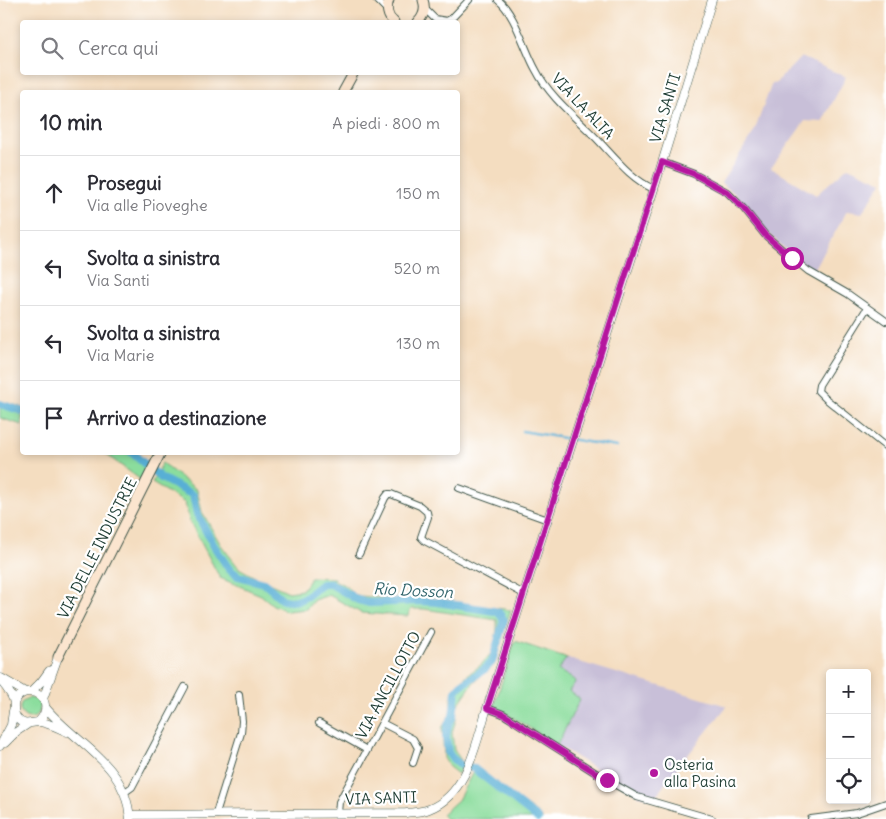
<!DOCTYPE html>
<html lang="it">
<meta charset="utf-8">
<style>
:root{--surface:#fff;--page:#f2f2f3;--text:#2b2b33;--muted:#7c7c81;--line:#e1e1e2}
body{margin:0;font-family:Delius,sans-serif;background:var(--page);color:var(--text)}
.controls{position:absolute;right:15px;bottom:15px;display:grid;overflow:hidden;border-radius:5px;box-shadow:0 2px 8px #0003}
.controls button{width:45px;height:45px;display:grid;place-items:center;padding:0;border:0;border-bottom:1px solid var(--line);background:var(--surface);color:var(--text);font:25px sans-serif}
.stop{position:absolute;width:15px;height:15px;margin:-11px;border:4px solid #b5179e;border-radius:50%;background:#fff}
.stop.end{background:#b5179e;border-color:#fff;box-shadow:0 1px 5px #0008}
.list{margin:0;padding:0;list-style:none}
h2{display:flex;justify-content:space-between;align-items:center;height:65px;margin:0;padding:0 20px;font-size:21px}
h2 small{font-size:16px;font-weight:400;color:var(--muted)}
.list li{display:grid;grid-template-columns:32px 1fr auto;gap:15px;align-items:center;box-sizing:border-box;height:75px;padding:0 20px;border-top:1px solid var(--line)}
.list b{display:block;font-size:19px;white-space:nowrap}
.list p{margin:0;font-size:16px;white-space:nowrap;color:var(--muted)}
.list em{font-size:16px;font-style:normal;color:var(--muted)}
.icon{flex:none;width:28px;height:28px;fill:none;stroke:currentColor;stroke-width:2;stroke-linecap:round;stroke-linejoin:round}
.map{position:relative;flex:none;width:886px;height:819px;overflow:hidden}
.search{position:absolute;background:var(--surface);box-shadow:0 2px 8px #0003;left:20px;top:20px;width:440px;height:55px;display:flex;align-items:center;gap:12px;box-sizing:border-box;padding:0 18px;border-radius:5px;color:var(--muted);font-size:19px}
.panel{position:absolute;background:var(--surface);box-shadow:0 2px 8px #0003;left:20px;top:90px;width:440px;height:365px;border-radius:5px}
.map>svg:first-child{display:block}
.industrial{fill:#c8bfd8}
.green{fill:#8bdd9d;stroke:#558d68}
.lines{fill:none;stroke-linecap:round;stroke-linejoin:round}
.stream{stroke:#59afd5;stroke-width:2.5}
.canal{stroke:#59afd5;stroke-width:8}
.minor-casing{stroke:#3f5549;stroke-width:8}
.tertiary-casing{stroke:#3f5549;stroke-width:9}
.secondary-casing{stroke:#3f5549;stroke-width:11}
.minor{stroke:#fff;stroke-width:6}
.tertiary{stroke:#fff;stroke-width:8}
.secondary{stroke:#fbe5cf;stroke-width:9}
.route{stroke:#b5179e;stroke-width:6}
.poi-dot{fill:#b5179e;stroke:#fff;stroke-width:2}
.labels{text-anchor:middle;dominant-baseline:central;stroke-width:4.5;stroke-linejoin:round;paint-order:stroke}
.street-label{font-size:15px;fill:#1f3d34;stroke:#fff}
.poi-label{font-size:15px;fill:#1f3d34;stroke:#fff;text-anchor:start}
.water-label{font-size:16px;font-style:italic;fill:#33656c;stroke:#fff}
</style>
<div class="map">
<svg width="886" height="819" viewBox="0 0 886 819">
<rect width="100%" height="100%" fill="#fff"/>
<filter id="ink" filterUnits="userSpaceOnUse"><feTurbulence type="fractalNoise" baseFrequency=".02" numOctaves="2"/><feDisplacementMap in="SourceGraphic" scale="10" xChannelSelector="R" yChannelSelector="G"/><feConvolveMatrix kernelMatrix="1 2 1 2 8 2 1 2 1" color-interpolation-filters="sRGB"/></filter>
<filter id="wash" filterUnits="userSpaceOnUse"><feTurbulence type="fractalNoise" baseFrequency=".0096" numOctaves="4" result="noise"/><feDisplacementMap in="SourceGraphic" scale="20" xChannelSelector="R" yChannelSelector="G"/><feGaussianBlur stdDeviation="1.12" result="paint"/><feColorMatrix in="noise" values="0 0 0 0 0 0 0 0 0 0 0 0 0 0 0 0 0 1.4 0 .05"/><feComposite in="paint" operator="in"/></filter>
<g filter="url(#wash)">
<rect width="100%" height="100%" fill="#f4ddc0"/>
<!-- industrial -->
<path class="industrial" d="M801,57L846,77L822,122L805,121L771,168L816,195L848,167L882,182L862,213L847,211L814,270L794,257L768,233L734,193L721,183L754,132L772,83L775,84Z
M566,658L727,706L653,799L639,796L557,745L580,699L551,679Z"/>
<!-- green -->
<path class="green" d="M0,401L22,407V425L0,418Z
M104,453H137L149,464L141,480Z
M162,463L197,490L202,512L221,545L239,568L255,577L289,592L302,590L311,577L334,578V580L346,586L354,594L361,596L393,599L425,598L511,610L493,664L473,683L457,706L456,720L452,732L454,750L463,763L458,774L449,767L444,758L442,728L451,713V699L456,687L466,676L481,665L494,650L497,628V620L424,609H411L408,616L361,613L329,595L314,600L306,609L287,611L273,605L261,595L220,578L189,520L185,503L152,483Z
M515,641L568,659H566L558,670L576,681L569,691L580,699L557,745L494,706Z
M20 708a10 10 0 1 1 20 0a10 10 0 1 1-20 0Z
M474,770L534,811L543,819H446L442,814L458,800Z"/>
<g class="lines">
<!-- stream -->
<path class="stream" d="M522,431L617,447"/>
<!-- canal -->
<path class="canal" d="M0,404L22,411
M131,452L161,478L193,495L197,514L214,546L229,569L238,576L264,583L283,600L290,601L299,600L307,596L322,584H331L358,600L370,603L417,601L437,602L494,611L499,613L504,620L492,662L485,669L461,685L456,691L453,716L448,725L446,736L448,752L451,757L460,765L473,768L538,819"/>
</g>
</g>
<g filter="url(#ink)">
<g class="lines">
<!-- minor casing -->
<g class="minor-casing">
<path id="minor" d="M377,0L387,10
M498,0C515,13 525,51 536,70C549,96 574,116 594,136C612,154 630,179 654,189
M425,9L435,19L447,21
M445,22L452,18L469,0
M662,162L694,174L727,192L744,209L765,235L792,258L808,271L848,294L886,321
M867,308L819,385L818,391L826,399L886,447
M459,488L548,520
M359,554L385,498L388,494H391L420,506L427,512L428,517L421,537L425,541L524,594
M487,708L503,714L607,780L637,797L712,819
M319,723L367,750
M382,723L413,739L418,748L413,763
M125,792L132,787L185,687
M338,813L339,802L431,632
M217,815V810L241,733L242,721L239,695
M811,819L857,813L886,803"/>
</g>
<!-- tertiary casing -->
<g class="tertiary-casing">
<path id="tertiary" d="M1,678L25,692
M0,680C5,686 13,695 14,703C14,709 13,713 17,718C24,728 32,721 41,722C50,724 59,728 67,732
M31,692L41,682L49,671
M43,699L58,657
M14,703C27,677 60,702 38,722
M46,708C78,746 126,763 130,819
M5,743L16,732L28,724
M0,746L11,725L13,711
M130,815L406,813C414,812 422,812 429,809C468,794 476,743 487,708L654,189L712,0"/>
</g>
<!-- secondary casing -->
<g class="secondary-casing">
<path id="secondary" d="M389,0C386,8 387,17 394,22
M418,22C424,16 426,9 423,0
M343,92L354,72
M58,657L161,452"/>
</g>
<!-- minor -->
<use href="#minor" class="minor"/>
<!-- tertiary -->
<use href="#tertiary" class="tertiary"/>
<!-- secondary -->
<use href="#secondary" class="secondary"/>
</g>
</g>
<g class="lines" filter="url(#ink)">
<!-- route -->
<path class="route" d="M607,780L503,714L487,708L662,162L694,174L727,192L744,209L765,235L792,258"/>
</g>
<!-- markers -->
<circle class="poi-dot" cx="654" cy="773" r="5"/>
<g class="labels">
<!-- street labels -->
<g class="street-label">
<text transform="translate(583 106) rotate(47)">VIA LA ALTA</text>
<text transform="translate(665 108) rotate(-73)">VIA SANTI</text>
<text transform="translate(97 548) rotate(-63)">VIA DELLE INDUSTRIE</text>
<text transform="translate(388 685) rotate(-62)">VIA ANCILLOTTO</text>
<text transform="translate(381 798) rotate(-2)">VIA SANTI</text>
</g>
<!-- poi labels -->
<g class="poi-label">
<text x="664" y="764">Osteria<tspan x="664" dy="17">alla Pasina</tspan></text>
</g>
<!-- water labels -->
<g class="water-label">
<text transform="translate(413 590) rotate(3)">Rio Dosson</text>
</g>
</g>
</svg>
<div class="controls">
<button>+</button>
<button>−</button>
<button><svg class="icon" aria-label="locate" viewBox="0 0 24 24"><circle cx="12" cy="12" r="6"/><path d="M12 2v4M12 18v4M2 12h4M18 12h4"/></svg></button>
</div>
<div class="stop" style="left:792px;top:258px"></div>
<div class="stop end" style="left:607px;top:780px"></div>
<div class="search"><svg class="icon" aria-label="search" viewBox="0 0 24 24"><circle cx="10" cy="10" r="6"/><path d="M15 15l6 6"/></svg>Cerca qui</div>
<section class="panel">
<h2>10 min<small>A piedi · 800 m</small></h2>
<ul class="list">
<li><svg class="icon" aria-label="ahead" viewBox="0 0 24 24"><path d="M12 20V5M6 11l6-6 6 6"/></svg><div><b>Prosegui</b><p>Via alle Pioveghe</p></div><em>150 m</em></li>
<li><svg class="icon" aria-label="left" viewBox="0 0 24 24"><path d="M17 20v-9H6M10 6l-5 5 5 5"/></svg><div><b>Svolta a sinistra</b><p>Via Santi</p></div><em>520 m</em></li>
<li><svg class="icon" aria-label="left" viewBox="0 0 24 24"><path d="M17 20v-9H6M10 6l-5 5 5 5"/></svg><div><b>Svolta a sinistra</b><p>Via Marie</p></div><em>130 m</em></li>
<li><svg class="icon" aria-label="arrive" viewBox="0 0 24 24"><path d="M6 21V4h12l-3 4 3 4H6"/></svg><div><b>Arrivo a destinazione</b></div></li>
</ul>
</section>
</div>
